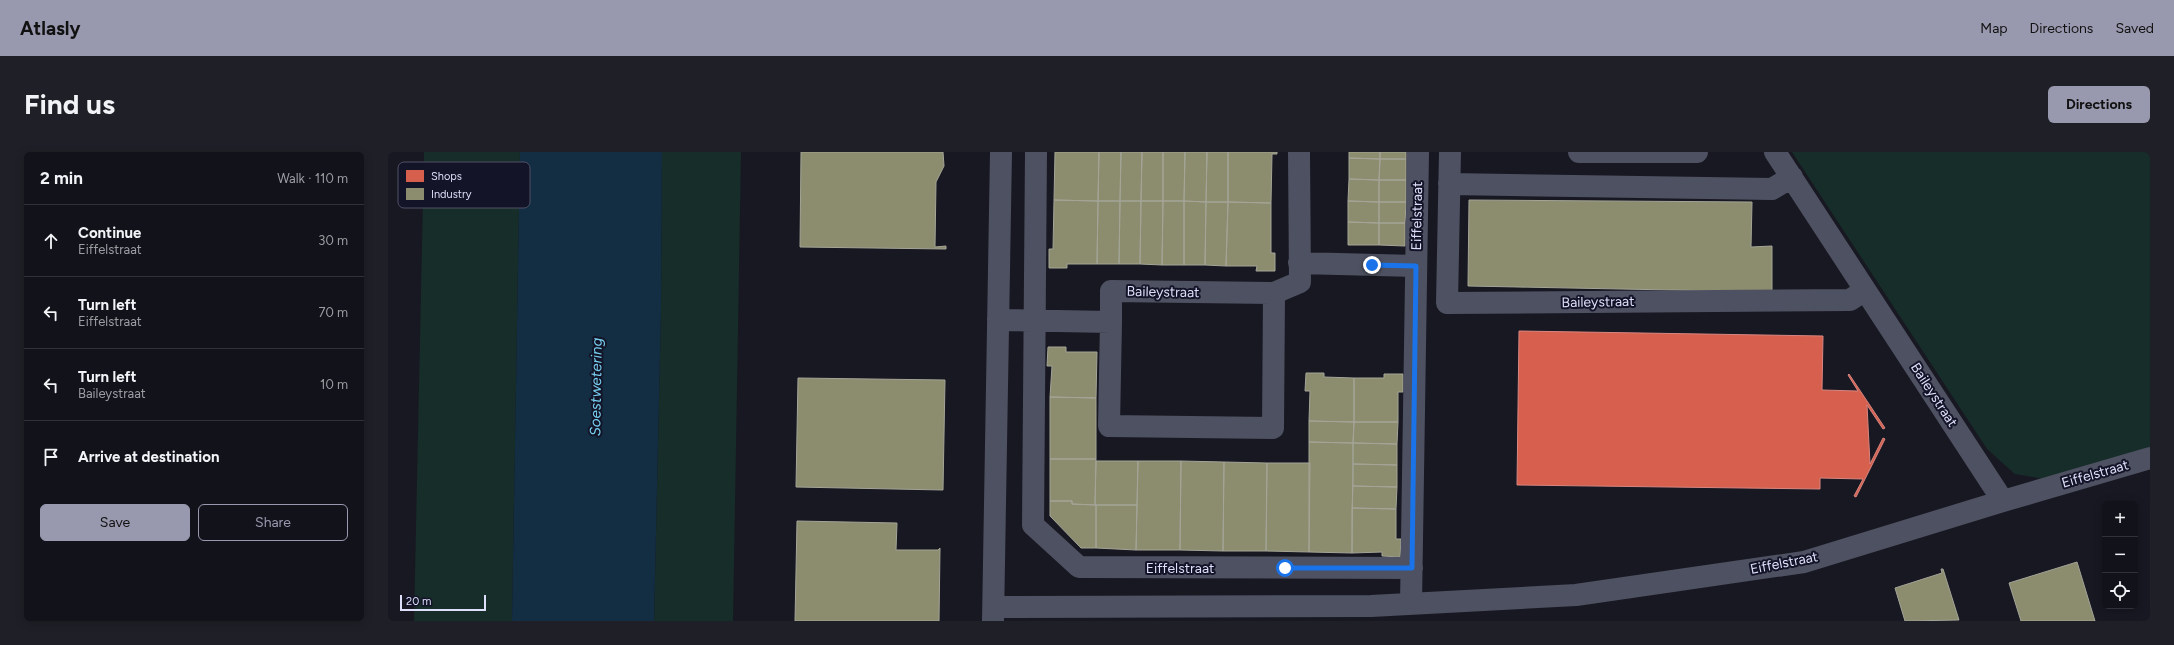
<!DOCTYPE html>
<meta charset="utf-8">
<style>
:root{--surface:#12121a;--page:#1f2027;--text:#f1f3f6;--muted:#9c9ea2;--line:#313239;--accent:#9899af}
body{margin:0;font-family:Figtree,sans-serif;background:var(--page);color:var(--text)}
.controls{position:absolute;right:12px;bottom:12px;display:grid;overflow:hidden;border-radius:6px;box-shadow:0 2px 10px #0003}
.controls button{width:36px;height:36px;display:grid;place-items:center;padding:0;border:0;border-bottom:1px solid var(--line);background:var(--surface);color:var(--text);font:20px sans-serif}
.scale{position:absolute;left:12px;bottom:10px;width:86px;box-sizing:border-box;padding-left:4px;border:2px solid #dddffb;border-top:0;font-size:11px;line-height:14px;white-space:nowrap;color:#dddffb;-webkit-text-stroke:3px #131427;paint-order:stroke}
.stop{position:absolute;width:12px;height:12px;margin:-9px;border:3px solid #1a73e8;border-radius:50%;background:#fff}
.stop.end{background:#1a73e8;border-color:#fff;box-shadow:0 1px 4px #0008}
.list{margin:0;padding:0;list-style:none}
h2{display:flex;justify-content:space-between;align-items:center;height:52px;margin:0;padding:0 16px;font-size:17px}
h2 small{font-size:13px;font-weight:400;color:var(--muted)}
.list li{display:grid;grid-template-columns:26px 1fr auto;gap:12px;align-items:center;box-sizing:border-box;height:72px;padding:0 16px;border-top:1px solid var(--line)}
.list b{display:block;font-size:15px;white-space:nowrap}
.list p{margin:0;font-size:13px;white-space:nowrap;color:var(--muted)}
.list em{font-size:13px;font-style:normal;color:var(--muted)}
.actions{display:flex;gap:8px;padding:12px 16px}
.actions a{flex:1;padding:9px 0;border:1px solid var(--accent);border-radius:6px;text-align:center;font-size:14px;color:var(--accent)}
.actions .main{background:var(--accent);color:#111}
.icon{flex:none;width:22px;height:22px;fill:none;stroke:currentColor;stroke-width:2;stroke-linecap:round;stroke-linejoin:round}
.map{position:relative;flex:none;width:1762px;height:469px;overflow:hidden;border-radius:6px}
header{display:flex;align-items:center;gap:24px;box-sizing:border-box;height:56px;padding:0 20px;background:var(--accent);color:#111}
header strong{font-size:19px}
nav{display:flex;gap:22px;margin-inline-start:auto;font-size:14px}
.intro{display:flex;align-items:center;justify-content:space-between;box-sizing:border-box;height:96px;padding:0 24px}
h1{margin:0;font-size:28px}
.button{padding:10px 18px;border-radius:6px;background:var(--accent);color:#111;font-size:14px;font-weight:700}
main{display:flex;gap:24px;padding:0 24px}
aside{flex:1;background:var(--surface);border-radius:6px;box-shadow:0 2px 10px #0003}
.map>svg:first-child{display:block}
.green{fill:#172d29}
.water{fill:#132d42}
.shops{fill:#d6604d;stroke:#d88681}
.industry{fill:#8c8c6e;stroke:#a4a598}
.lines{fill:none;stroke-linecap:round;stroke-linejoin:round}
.minor{stroke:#4e5161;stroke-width:22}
.route{stroke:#1a73e8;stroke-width:5}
.labels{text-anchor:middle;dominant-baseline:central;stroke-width:4;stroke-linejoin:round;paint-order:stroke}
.street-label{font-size:14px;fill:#dddffb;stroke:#131427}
.water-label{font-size:15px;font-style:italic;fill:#77cfef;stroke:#131427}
.key{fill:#131427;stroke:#505167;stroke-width:1}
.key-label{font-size:11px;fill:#dddffb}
</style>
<header>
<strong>Atlasly</strong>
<nav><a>Map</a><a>Directions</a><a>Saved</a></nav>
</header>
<div class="intro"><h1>Find us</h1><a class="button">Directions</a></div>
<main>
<aside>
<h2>2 min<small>Walk · 110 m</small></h2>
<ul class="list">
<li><svg class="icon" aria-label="ahead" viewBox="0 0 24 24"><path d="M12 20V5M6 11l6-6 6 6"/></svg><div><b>Continue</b><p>Eiffelstraat</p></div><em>30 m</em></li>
<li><svg class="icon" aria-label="left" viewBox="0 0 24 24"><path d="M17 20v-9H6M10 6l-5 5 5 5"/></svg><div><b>Turn left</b><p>Eiffelstraat</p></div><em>70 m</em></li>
<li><svg class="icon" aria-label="left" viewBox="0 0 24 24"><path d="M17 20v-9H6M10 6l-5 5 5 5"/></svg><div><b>Turn left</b><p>Baileystraat</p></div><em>10 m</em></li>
<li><svg class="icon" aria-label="arrive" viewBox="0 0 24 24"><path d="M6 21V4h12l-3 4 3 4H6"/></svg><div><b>Arrive at destination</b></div></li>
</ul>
<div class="actions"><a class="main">Save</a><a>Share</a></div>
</aside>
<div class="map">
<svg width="1762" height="469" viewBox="0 0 1762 469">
<rect width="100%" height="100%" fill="#181822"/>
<!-- green -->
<path class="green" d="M36,0H132L124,469H26Z
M274,0H353L345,469H266L273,158Z
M1404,0H1762V295L1657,327L1627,322L1599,297Z"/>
<!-- water -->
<path class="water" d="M132,0H274L273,158L266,469H124Z"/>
<!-- shops -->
<path class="shops" d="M1131,179L1435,184L1434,238L1470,239L1460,223L1461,222L1497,276L1495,277L1479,253L1482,312L1495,286L1497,287L1468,345L1466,344L1475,327L1432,326V337L1129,333Z"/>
<!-- industry -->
<path class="industry" d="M413,0H555L556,14L548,30L547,95L558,94V97L412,95Z
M667,0H711L710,49L666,48Z
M711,0H733L732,49H710Z
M733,0H754L753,49H732Z
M754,0H775V49H753Z
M775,0H797L796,49H775Z
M797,0H819L818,50L796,49Z
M819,0H840V50H818Z
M840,0H889V2H884L883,51L840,50Z
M961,0H992V7L961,6Z
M992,0H1018V7H992Z
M961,6L992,7L991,28L961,27Z
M992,7H1018V28H991Z
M961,27L991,28V50L960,49Z
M991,28H1018V50H991Z
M666,48L710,49L709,112H679V116H661V97H665Z
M1081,48L1364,50L1363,95L1384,94V140L1080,134Z
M710,49H732L731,112H709Z
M732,49H753L752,112H731Z
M753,49H775L774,113L752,112Z
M775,49H796V113H774Z
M796,49L818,50L817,113H796Z
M960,49L991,50V71L960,70Z
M818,50H840L838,114L817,113Z
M840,50L883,51V101H887V119H868L869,114H838Z
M991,50H1018L1017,71H991Z
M960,70L991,71V93H960Z
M991,71H1017V94L991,93Z
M660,195H678V200H709L708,246L662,245L664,214H659Z
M918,221H936V225L966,226V270L921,269L922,239H917Z
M996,222H1015V240H1010V270H966V226H996Z
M410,226L557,228L555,338L408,335Z
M662,245L708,246V307H662Z
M921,269L966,270L965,291L921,290Z
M966,270H1010L1009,292L965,291Z
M921,290L965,291L964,401L921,400Z
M965,291L1009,292V313L965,312Z
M662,307H708L707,353L684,352V349H662Z
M708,309H750L749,353H707Z
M750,309H793L792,398H748Z
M793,309L836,310L835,399L792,398Z
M836,310L879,311L878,399H835Z
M879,311H922L921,400L878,399Z
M965,312L1009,313V335L965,334Z
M965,334L1009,335L1008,357L964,356Z
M662,349H684V352L708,353V396H693L662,364Z
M708,353H749L748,398L708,396Z
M964,356L1008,357V387H1013L1012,405L994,404V400L964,401Z
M409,369L509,371L508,398H550L552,396L551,469H407Z
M1689,410L1707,469H1633L1621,431Z
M1553,417H1555L1571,468L1517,469L1507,436L1554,421Z"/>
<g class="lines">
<!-- minor -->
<path class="minor" d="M648,0L645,373L691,415L1024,416
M1062,0L1059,151L1462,148L1477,138
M1191,0H1309
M1387,0L1615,349
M1061,32L1384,37L1404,25
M911,111L1028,114
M610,168L723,170V139L886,141L912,130L911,0
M723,170L721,274L885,276L886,141
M1023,452L1030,0
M606,455L983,454L1188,443L1416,410L1615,349L1762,306
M605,469L613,0"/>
</g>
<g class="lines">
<!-- route -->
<path class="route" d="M897,416H1024L1028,114L984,113"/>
</g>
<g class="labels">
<!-- street labels -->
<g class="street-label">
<text transform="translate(1029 64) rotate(-89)">Eiffelstraat</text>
<text transform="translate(775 140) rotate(1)">Baileystraat</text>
<text transform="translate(1210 150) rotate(-1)">Baileystraat</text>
<text transform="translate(1546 243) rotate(57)">Baileystraat</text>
<text transform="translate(1707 322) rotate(-16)">Eiffelstraat</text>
<text transform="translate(1396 411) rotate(-11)">Eiffelstraat</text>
<text x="792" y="416">Eiffelstraat</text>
</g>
<!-- water labels -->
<g class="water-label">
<text transform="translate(208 235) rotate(-89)">Soestwetering</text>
</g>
</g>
<!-- legend -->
<rect x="10" y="10" width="132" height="46" rx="6" class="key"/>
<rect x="18" y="18" width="18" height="12" fill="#d6604d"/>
<rect x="18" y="36" width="18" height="12" fill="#8c8c6e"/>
<g class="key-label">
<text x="43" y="28">Shops</text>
<text x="43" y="46">Industry</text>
</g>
</svg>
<div class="controls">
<button>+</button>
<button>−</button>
<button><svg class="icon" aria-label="locate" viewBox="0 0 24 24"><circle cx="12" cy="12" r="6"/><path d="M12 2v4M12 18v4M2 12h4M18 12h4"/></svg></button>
</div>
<div class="scale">20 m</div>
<div class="stop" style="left:897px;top:416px"></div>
<div class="stop end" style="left:984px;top:113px"></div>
</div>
</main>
